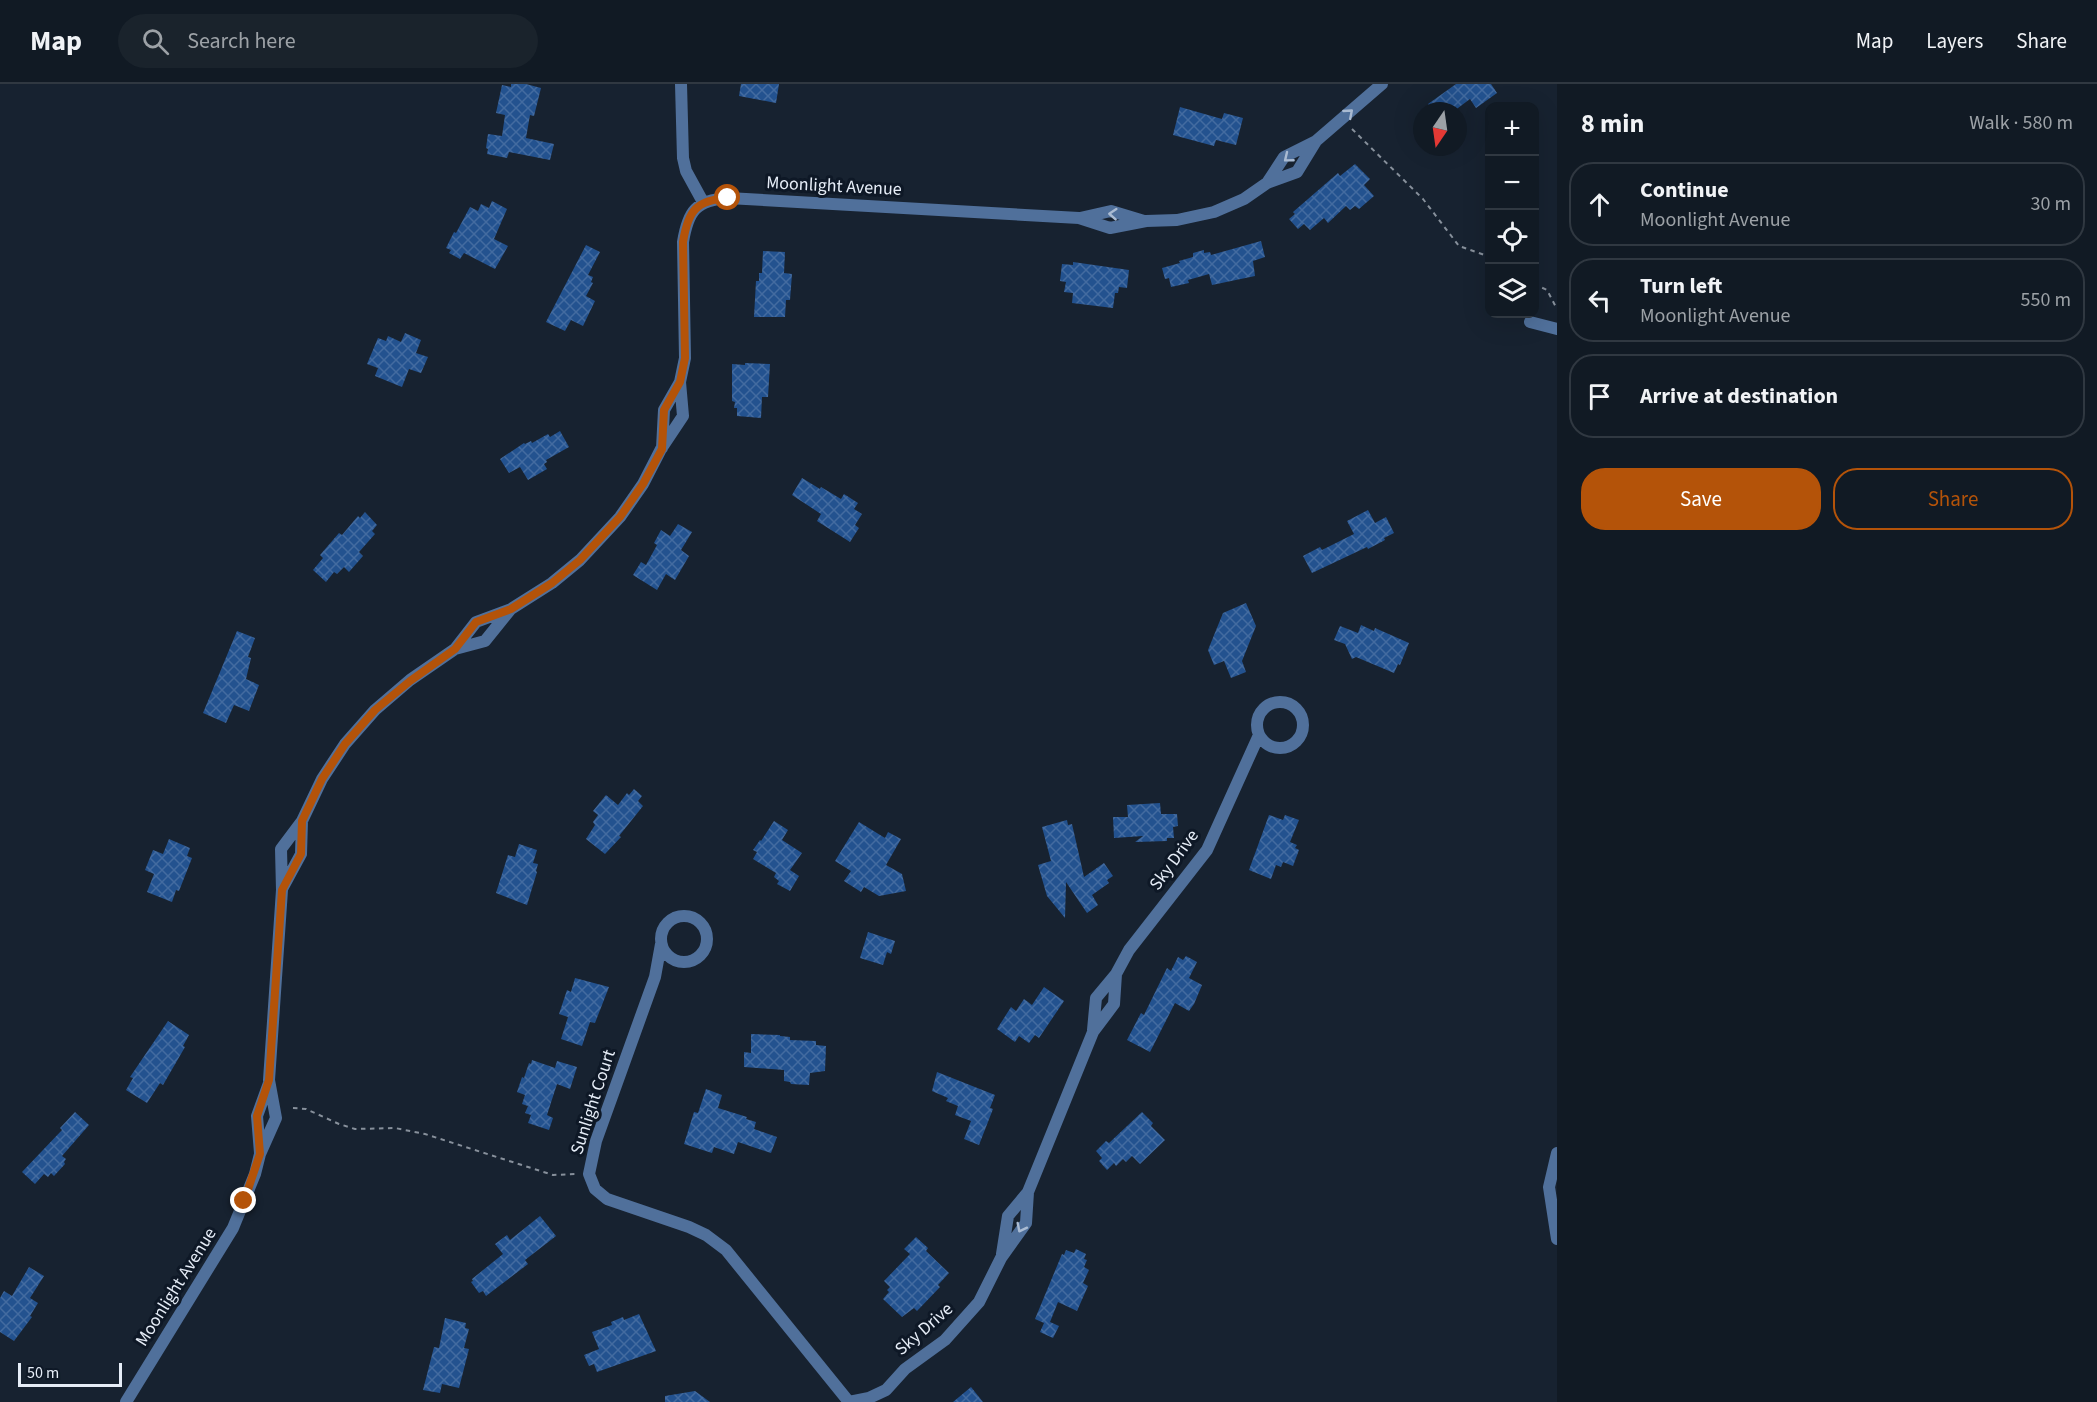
<!DOCTYPE html>
<meta charset="utf-8">
<style>
:root{--surface:#111a24;--page:#1a232c;--text:#f1f3f6;--muted:#9ca1a6;--line:#303841;--accent:#b45309}
body{margin:0;font-family:"Source Sans 3",sans-serif;background:var(--page);color:var(--text)}
.controls{position:absolute;right:18px;top:18px;display:grid;overflow:hidden;border-radius:12px;box-shadow:0 6px 24px #0002}
.controls button{width:54px;height:54px;display:grid;place-items:center;padding:0;border:0;border-bottom:2px solid var(--line);background:var(--surface);color:var(--text);font:30px sans-serif}
.compass{position:absolute;left:1413px;top:18px;width:54px;height:54px;border-radius:50%;background:var(--surface);box-shadow:0 6px 24px #0002;rotate:193deg}
.scale{position:absolute;left:18px;bottom:15px;width:104px;box-sizing:border-box;padding-left:6px;border:3px solid #e6edf7;border-top:0;font-size:16px;line-height:21px;white-space:nowrap;color:#e6edf7;-webkit-text-stroke:4px #0e1826;paint-order:stroke}
.stop{position:absolute;width:18px;height:18px;margin:-14px;border:4px solid #b45309;border-radius:50%;background:#fff}
.stop.end{background:#b45309;border-color:#fff;box-shadow:0 2px 6px #0008}
.list{margin:0;padding:0;list-style:none}
h2{display:flex;justify-content:space-between;align-items:center;height:78px;margin:0;padding:0 24px;font-size:26px}
h2 small{font-size:20px;font-weight:400;color:var(--muted)}
.list li{display:grid;grid-template-columns:39px 1fr auto;gap:18px;align-items:center;box-sizing:border-box;height:84px;margin:0 12px 12px;padding:0 12px;border:2px solid var(--line);border-radius:24px}
.list b{display:block;font-size:22px;white-space:nowrap}
.list p{margin:0;font-size:20px;white-space:nowrap;color:var(--muted)}
.list em{font-size:20px;font-style:normal;color:var(--muted)}
.actions{display:flex;gap:12px;padding:18px 24px}
.actions a{flex:1;padding:14px 0;border:2px solid var(--accent);border-radius:24px;text-align:center;font-size:21px;color:var(--accent)}
.actions .main{background:var(--accent);color:#fff}
.icon{flex:none;width:33px;height:33px;fill:none;stroke:currentColor;stroke-width:2;stroke-linecap:round;stroke-linejoin:round}
.map{position:relative;flex:none;width:1557px;height:1318px;overflow:hidden}
header{display:flex;align-items:center;gap:36px;box-sizing:border-box;height:84px;padding:0 30px;background:var(--surface);border-bottom:2px solid var(--line)}
header strong{font-size:28px}
nav{display:flex;gap:33px;margin-inline-start:auto;font-size:21px}
.search{width:420px;height:54px;background:var(--page);display:flex;align-items:center;gap:15px;box-sizing:border-box;padding:0 21px;border-radius:33px;color:var(--muted);font-size:22px}
main{display:flex}
aside{flex:1;background:var(--surface)}
.map>svg:first-child{display:block}
.building{fill:url(#building-cross-hatch)}
.lines{fill:none;stroke-linecap:round;stroke-linejoin:round}
.path{stroke:#87909b;stroke-width:2;stroke-dasharray:4.5 4.5;stroke-linecap:butt}
.minor{stroke:#50709b;stroke-width:12}
.oneway{stroke:#aabbd2}
.route{stroke:#b45309;stroke-width:8}
.labels{text-anchor:middle;dominant-baseline:central;stroke-width:6;stroke-linejoin:round;paint-order:stroke}
.street-label{font-size:18px;fill:#e6edf7;stroke:#0e1826}
</style>
<header>
<strong>Map</strong>
<div class="search"><svg class="icon" aria-label="search" viewBox="0 0 24 24"><circle cx="10" cy="10" r="6"/><path d="M15 15l6 6"/></svg>Search here</div>
<nav><a>Map</a><a>Layers</a><a>Share</a></nav>
</header>
<main>
<div class="map">
<svg width="1557" height="1318" viewBox="0 0 1557 1318">
<defs>
<pattern id="building-cross-hatch" width="8" height="8" patternUnits="userSpaceOnUse" patternTransform="scale(1.5)"><rect width="8" height="8" fill="#23528f"/><path d="M0 0l8 8M0 8l8-8" fill="none" stroke="#436ba0"/></pattern>
</defs>
<rect width="100%" height="100%" fill="#172230"/>
<!-- building -->
<path class="building" d="M511,0H526L541,4L534,32L530,31L526,54L554,60L550,76L509,68L507,74L487,70L488,65L486,64L488,50L502,52L505,31L496,29L502,1L511,3Z
M741,0H779L776,19L739,12Z
M1456,0H1491L1497,9L1476,24L1470,15L1454,27H1433L1428,20Z
M1180,23L1222,35L1224,29L1243,34L1236,61L1216,56L1214,62L1173,51Z
M1355,80L1370,95L1364,101L1374,112L1359,125L1355,122L1350,126L1346,122L1328,139L1324,134L1310,146L1304,140L1298,145L1289,135L1295,130L1293,128L1338,89L1340,92Z
M492,117L507,125L494,155L508,162L495,185L464,169L460,175L449,169L451,166L446,164L454,148L456,149L470,123L478,127L481,120L489,124Z
M1261,157L1265,173L1253,177L1255,192L1212,201L1209,190L1188,196L1189,199L1171,203L1169,194L1165,195L1162,184L1180,179L1179,177L1193,173V169L1204,166V169L1210,168L1211,171Z
M586,161L600,168L588,191L593,193L591,198L593,199L586,212L595,217L583,242L571,236L565,247L546,238Z
M763,167L785,168L784,189L792,190L790,216H786L785,233H754L756,197H759V189H762Z
M1073,178L1129,186L1127,204L1119,203L1118,209H1115L1113,224L1072,219L1073,209L1064,208L1066,198L1060,197L1062,180L1073,181Z
M405,249L421,256L416,269L428,273L421,289L409,285L402,303L375,292L378,284L367,280L378,254L386,257L388,252L401,258Z
M745,279L770,280L768,313H762L761,334L737,332V324H734L735,318L732,317V280L745,281Z
M560,347L569,363L546,376L547,378L544,380L547,385L528,396L520,383L509,389L500,375L524,359L525,360L531,357L532,359L548,350L550,353Z
M802,394L820,405L821,403L841,415L844,410L858,419L854,425L862,430L855,441L859,444L850,458L817,437L821,430L792,411Z
M1368,426L1375,439L1386,433L1394,449L1384,454L1385,456L1368,465L1367,463L1312,489L1303,472L1320,463L1322,466L1354,450L1347,437Z
M365,428L377,441L372,447L375,450L359,468L363,472L349,488L344,483L337,490L334,488L326,498L313,486L323,474L320,471L339,449L342,451L358,432L360,434Z
M678,440L692,448L681,466L689,472L675,496L666,490L657,506L633,491L641,478L646,481L657,461L654,459L661,446L670,452Z
M1246,519L1256,542L1242,577L1246,588L1231,594L1224,577L1214,581L1208,566L1223,529Z
M1361,541L1374,547L1375,544L1409,559L1400,581L1398,580L1394,589L1356,573L1352,575L1345,560L1334,556L1340,542L1358,549Z
M237,547L255,554L248,573L251,574L246,595L259,601L249,627L234,621L226,639L203,629Z
M634,705L642,712L638,717L643,722L619,752L621,753L605,770L586,755L595,741L593,738L598,731L593,727L606,711L618,721L627,709L629,711Z
M1160,719L1161,730H1177L1178,742L1173,743L1174,754H1167V757L1135,758L1143,752L1114,754L1113,733H1128L1127,721Z
M1269,731L1283,736L1285,731L1299,736L1290,758L1297,761L1295,764L1299,766L1293,782L1283,778L1281,783L1276,781L1271,795L1249,786Z
M1067,736L1068,741L1072,740L1084,793L1104,779L1113,792L1107,796L1109,799L1092,811L1098,821L1087,829L1066,798L1065,834L1047,812L1038,781L1051,777L1042,743Z
M774,737L788,746L782,756L802,769L790,786L799,792L790,807L777,800L779,797L774,793L776,789L753,775L757,768L753,766L760,756L761,757Z
M859,738L885,754L888,748L901,755L886,781L902,790L906,807L879,812L864,803L861,808L844,797L851,787L835,777Z
M169,755L190,764L187,772L192,774L179,807L176,806L172,818L147,808L154,790L145,786L153,766L163,770Z
M519,760L537,766L533,779L538,780L536,787L537,788L527,821L496,809L508,771L515,773Z
M868,848L895,857L891,870L887,868L883,881L860,874Z
M1186,872L1197,878L1189,894L1202,901L1194,920L1189,927L1175,919L1150,968L1127,956L1141,929L1144,931L1167,884L1171,887L1178,873L1183,876Z
M575,894L609,903L595,939L590,938L582,962L561,955L568,933L559,930L567,906L571,908Z
M1044,903L1064,917L1039,954L1035,951L1029,959L1019,952L1015,958L997,945L1011,923L1016,927L1024,915L1032,921Z
M168,937L189,951L183,962L185,963L163,1001L160,999L147,1019L126,1006L133,994L130,993Z
M751,950L780,951V952L790,953V956L816,957V961L826,962L825,987L810,989L809,1001L791,1000L790,998L784,997V986L744,983V968L751,969Z
M532,976L555,984L557,977L577,983L570,1005L557,1000L547,1031L553,1034L549,1046L528,1039L531,1031L525,1029L528,1022L522,1020L525,1011L517,1008L522,993L524,994L529,979L531,980Z
M937,988L995,1011L990,1024L993,1025L979,1061L964,1055L971,1037L955,1031L958,1022L946,1017L948,1014L932,1007Z
M706,1005L722,1011L718,1024L747,1033L746,1035L756,1038L754,1045L777,1053L771,1069L738,1058L734,1070L714,1063L712,1069L684,1060L694,1028L698,1029Z
M75,1028L89,1041L62,1072L66,1075L64,1078L65,1080L54,1092L51,1089L48,1093L44,1090L35,1100L22,1088L62,1046L60,1044Z
M1142,1028L1153,1039L1151,1042L1165,1056L1140,1080L1132,1072L1126,1078L1123,1075L1116,1082L1114,1079L1107,1086L1099,1077L1102,1074L1096,1067L1106,1057L1109,1059Z
M540,1132L556,1152L525,1176L528,1180L486,1212L483,1207L479,1209L471,1198L473,1197L472,1195L503,1170L495,1160L507,1151L510,1156Z
M916,1153L928,1164L926,1167L949,1189L938,1201L940,1203L917,1227L914,1224L902,1233L883,1215L889,1208L887,1206L890,1203L884,1197L910,1170L904,1165Z
M1076,1165L1086,1170L1084,1175L1087,1176L1084,1183L1089,1186L1083,1199L1088,1202L1077,1227L1058,1218L1050,1238L1059,1242L1053,1254L1040,1248L1044,1239L1035,1235L1062,1170L1064,1171L1066,1166L1074,1169Z
M29,1183L44,1192L30,1214L38,1219L30,1232L32,1233L14,1257L0,1248V1214L4,1207L12,1212Z
M639,1230L656,1267L597,1288L594,1280L589,1282L584,1271L599,1265L592,1248L612,1241L611,1238L623,1233L624,1236Z
M445,1234L466,1239L465,1244L469,1245L464,1264L469,1265L459,1304L442,1300L440,1309L423,1306L434,1263L439,1264Z
M971,1303L983,1318H953Z
M695,1307L710,1318H665V1312Z"/>
<g class="lines">
<!-- path -->
<path class="path" d="M1352,45L1423,115L1459,162L1490,173
M1534,200L1547,206L1557,225
M293,1024L306,1025L339,1040L355,1045L395,1044L425,1050L553,1091L576,1090"/>
<!-- minor -->
<path class="minor" d="M681,0L683,74L686,87L703,118
M1267,99L1284,73L1316,57L1382,0
M1080,134L1111,127L1144,137
M1530,238L1557,245
M662,364L664,326L680,298
M455,565L485,557L510,526
M1257 641a23 23 0 1 1 46 0a23 23 0 1 1-46 0Z
M282,805L301,770L302,737
M661 855a23 23 0 1 1 46 0a23 23 0 1 1-46 0Z
M661,860L655,893L596,1057L589,1090L595,1105L607,1115L689,1143L706,1151L726,1166L849,1318
M1093,946L1096,914L1116,890L1129,866L1207,766L1259,651
M260,1069L257,1032L269,999
M1557,1069L1549,1103L1557,1155
M1002,1170L1008,1132L1028,1108
M126,1318L233,1144L255,1090L260,1070L276,1034L269,996L282,806L281,765L302,737L322,695L345,660L375,626L410,596L455,565L476,538L511,525L552,499L580,476L620,433L643,400L661,365L683,332L680,298L685,274L683,158C688,127 696,116 728,114L1079,134L1110,144L1146,137L1177,136L1214,128L1244,115L1267,99L1297,88L1316,57
M849,1318L869,1314L886,1306L905,1285L945,1256L979,1218L1001,1174L1026,1139L1028,1108L1093,948L1114,920L1116,890"/>
</g>
<!-- one-way arrows -->
<defs><path id="oneway-chevron" d="M-2-3.5L2.5 0L-2 3.5" fill="none" stroke-width="1.6" stroke-linecap="round" stroke-linejoin="round" transform="scale(1.5)"/></defs>
<g class="oneway">
<use href="#oneway-chevron" transform="translate(1349 29) rotate(-41)"/>
<use href="#oneway-chevron" transform="translate(1288 74) rotate(141)"/>
<use href="#oneway-chevron" transform="translate(1113 130) rotate(-176)"/>
<use href="#oneway-chevron" transform="translate(1021 1144) rotate(117)"/>
</g>
<g class="lines">
<!-- route -->
<path class="route" d="M244,1117L260,1070L257,1032L269,996L282,806L301,770L302,737L322,695L345,660L375,626L410,597L455,565L476,538L511,525L552,499L580,476L620,433L643,400L662,365L664,326L680,298L685,274L683,158C688,127 696,116 728,114"/>
</g>
<g class="labels">
<!-- street labels -->
<g class="street-label">
<text transform="translate(834 102) rotate(3)">Moonlight Avenue</text>
<text transform="translate(1174 776) rotate(-54)">Sky Drive</text>
<text transform="translate(593 1018) rotate(-72)">Sunlight Court</text>
<text transform="translate(176 1203) rotate(-58)">Moonlight Avenue</text>
<text transform="translate(924 1245) rotate(-41)">Sky Drive</text>
</g>
</g>
</svg>
<div class="controls">
<button>+</button>
<button>−</button>
<button><svg class="icon" aria-label="locate" viewBox="0 0 24 24"><circle cx="12" cy="12" r="6"/><path d="M12 2v4M12 18v4M2 12h4M18 12h4"/></svg></button>
<button><svg class="icon" aria-label="layers" viewBox="0 0 24 24"><path d="M12 4l9 5-9 5-9-5zM3 14l9 5 9-5"/></svg></button>
</div>
<svg class="compass" viewBox="-18 -18 36 36"><path d="M0-13l5 13h-10z" fill="#e53935"/><path d="M0 13l5-13h-10z" fill="#9ca1a6"/></svg>
<div class="scale">50 m</div>
<div class="stop" style="left:728px;top:114px"></div>
<div class="stop end" style="left:244px;top:1117px"></div>
</div>
<aside>
<h2>8 min<small>Walk · 580 m</small></h2>
<ul class="list">
<li><svg class="icon" aria-label="ahead" viewBox="0 0 24 24"><path d="M12 20V5M6 11l6-6 6 6"/></svg><div><b>Continue</b><p>Moonlight Avenue</p></div><em>30 m</em></li>
<li><svg class="icon" aria-label="left" viewBox="0 0 24 24"><path d="M17 20v-9H6M10 6l-5 5 5 5"/></svg><div><b>Turn left</b><p>Moonlight Avenue</p></div><em>550 m</em></li>
<li><svg class="icon" aria-label="arrive" viewBox="0 0 24 24"><path d="M6 21V4h12l-3 4 3 4H6"/></svg><div><b>Arrive at destination</b></div></li>
</ul>
<div class="actions"><a class="main">Save</a><a>Share</a></div>
</aside>
</main>
